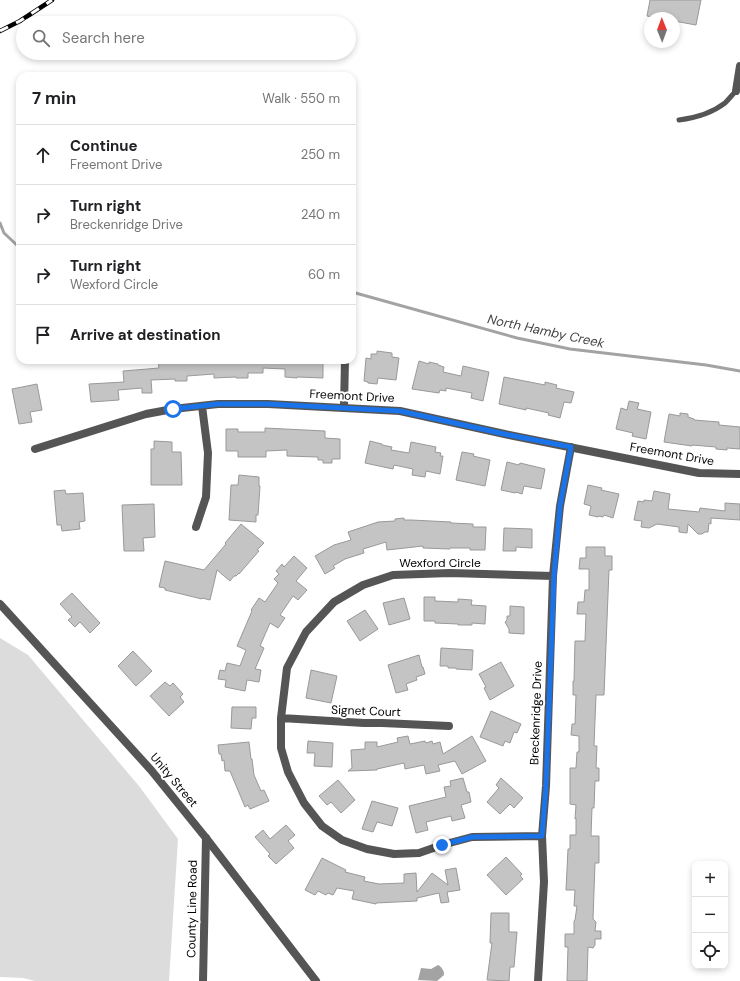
<!DOCTYPE html>
<meta charset="utf-8">
<style>
:root{--surface:#fff;--page:#f6f6f6;--text:#202124;--muted:#757577;--line:#e0e0e0}
body{margin:0;font-family:"DM Sans",sans-serif;background:var(--page);color:var(--text)}
.controls{position:absolute;right:12px;bottom:12px;display:grid;overflow:hidden;border-radius:8px;box-shadow:0 2px 6px #0003}
.controls button{width:36px;height:36px;display:grid;place-items:center;padding:0;border:0;border-bottom:1px solid var(--line);background:var(--surface);color:var(--text);font:20px sans-serif}
.compass{position:absolute;left:644px;top:12px;width:36px;height:36px;border-radius:50%;background:var(--surface);box-shadow:0 2px 6px #0003;rotate:359deg}
.stop{position:absolute;width:12px;height:12px;margin:-9px;border:3px solid #1a73e8;border-radius:50%;background:#fff}
.stop.end{background:#1a73e8;border-color:#fff;box-shadow:0 1px 4px #0008}
.list{margin:0;padding:0;list-style:none}
h2{display:flex;justify-content:space-between;align-items:center;height:52px;margin:0;padding:0 16px;font-size:17px}
h2 small{font-size:13px;font-weight:400;color:var(--muted)}
.list li{display:grid;grid-template-columns:26px 1fr auto;gap:12px;align-items:center;box-sizing:border-box;height:60px;padding:0 16px;border-top:1px solid var(--line)}
.list b{display:block;font-size:15px;white-space:nowrap}
.list p{margin:0;font-size:13px;white-space:nowrap;color:var(--muted)}
.list em{font-size:13px;font-style:normal;color:var(--muted)}
.icon{flex:none;width:22px;height:22px;fill:none;stroke:currentColor;stroke-width:2;stroke-linecap:round;stroke-linejoin:round}
.map{position:relative;flex:none;width:740px;height:981px;overflow:hidden}
.search{position:absolute;background:var(--surface);box-shadow:0 2px 6px #0003;left:16px;top:16px;width:340px;height:44px;display:flex;align-items:center;gap:10px;box-sizing:border-box;padding:0 14px;border-radius:22px;color:var(--muted);font-size:15px}
.panel{position:absolute;background:var(--surface);box-shadow:0 2px 6px #0003;left:16px;top:72px;width:340px;height:292px;border-radius:12px}
.map>svg:first-child{display:block}
.green{fill:#dcdcdc}
.water{fill:#a3a3a3}
.lines{fill:none;stroke-linecap:round;stroke-linejoin:round}
.stream{stroke:#a3a3a3;stroke-width:3}
.building{fill:#c4c4c4;stroke:#999}
.service{stroke:#555;stroke-width:5}
.minor{stroke:#555;stroke-width:8}
.tertiary{stroke:#555;stroke-width:8}
.rail-casing{stroke:#000;stroke-width:4.5}
.rail{stroke:#fff;stroke-width:3;stroke-dasharray:9;stroke-linecap:butt}
.route{stroke:#1a73e8;stroke-width:5}
.labels{text-anchor:middle;dominant-baseline:central;stroke-width:4;stroke-linejoin:round;paint-order:stroke}
.street-label{font-size:12px;fill:#000;stroke:#fff}
.water-label{font-size:13px;font-style:italic;fill:#444;stroke:#fff}
</style>
<div class="map">
<svg width="740" height="981" viewBox="0 0 740 981">
<rect width="100%" height="100%" fill="#fff"/>
<!-- green -->
<path class="green" d="M0,638L28,655L139,786L178,839L169,981H35L23,978L0,977Z"/>
<!-- water -->
<path class="water" d="M438,965C441,966 445,972 444,975L437,981L418,980L421,968L431,969Z"/>
<g class="lines">
<!-- stream -->
<path class="stream" d="M0,223L4,233L20,248
M352,292L517,338L570,349L706,365L740,371"/>
</g>
<!-- building -->
<path class="building" d="M650,0H701L696,25L674,21V18H659L647,16Z
M377,351L392,353V357L399,358L396,380L378,378L377,384L368,383V382L364,381L366,358L371,359V354H377Z
M174,360H219L220,361L235,360H323V378L297,377V378L285,377V369L263,368V373H248V378H236V377L214,378V374L187,376V381H175V379L151,380L152,393H142V388L118,390L119,400L91,402L89,384L124,382L123,371L159,368L158,361Z
M419,361L429,364V362L438,364V365L444,367L443,372L461,376L463,366L489,372L483,401L471,398L472,393L446,388V391L440,390L439,393L412,389Z
M504,377L545,385V382L557,385L556,388L574,392L571,403L564,402L560,418L548,415L549,413L526,408V410L499,404Z
M37,384L42,410L30,412L32,422L19,424L12,389Z
M629,401L639,403L637,409L651,412L646,439L632,436L633,433L616,429L621,408L627,410Z
M680,413L688,414V417L694,419V420L719,422V425L740,427V449L727,448V450L716,449V447L692,445V446L664,442L669,414L680,416Z
M265,428L325,431V438L340,439V459H332V463H323V460H318V457L287,456V450L266,451V457H238V451H226V429H238V432H265Z
M154,441L172,442V452H181L182,485H151V449H154Z
M370,441L382,444V445L392,447L391,450L409,453L411,442L436,447L435,452L441,453L440,456H443L440,474L426,471L425,477L412,475L413,469L394,465L393,469L365,463Z
M462,452L474,454L473,456L490,460L485,486L456,480Z
M507,462L519,465L520,463L545,469L541,489L524,486L522,494L516,492L515,493L501,490Z
M239,475L259,477V486H260L258,515H256V522L229,520L231,485H238Z
M588,485L602,488L601,490L619,494L613,518L604,515L603,517L598,516V517L589,515L591,506L584,504Z
M65,490L66,494L83,493L85,521L79,522L80,529L62,531L61,525H57L54,491Z
M654,491L670,494L668,509L699,512L700,508L725,511V503L740,504V520L711,518V524L709,523L708,532H705L702,534H698L688,524L687,533L679,532V527L657,524L649,528L641,527L642,521L634,520L638,501L644,502V500L652,501Z
M154,504L155,537L143,538L144,551H124L122,505Z
M404,518V520H411L451,522V523L473,524V527H486L485,550H470V548H450V549L423,548V546L387,550L386,542L363,549L364,553L345,559L333,566L335,568L325,574L315,556L334,545L351,540L348,532L378,522L395,521V519Z
M241,524L264,543L257,550L259,551L239,574V573L236,576H234L230,581L217,570L210,600L202,598V599L165,590V588L159,587L165,561L204,570L226,544L225,543Z
M504,528L532,529V548L516,547V551H503Z
M586,547H605V556H612V570H609L604,695H596L594,746H597L596,768H599V781H595L594,808H592L591,836H599V863H595L593,919L596,922L595,931H601V939H595V945L593,948L588,947L587,981H567L568,947H565V934H574V921L575,920L577,906H574L575,890H566L568,849H570V835H576V818L575,819L576,805L570,804V768H576L577,752H579V736L571,735L572,724H575L576,695H573V681H574L575,641H585L586,614H577L578,602H584L585,590H589V569H579L580,558H586Z
M294,556L307,568L296,581L307,590L298,600L293,596L280,615L285,618L278,628L270,623L260,646L264,648L255,669L261,670L259,682L247,680L245,691L225,687L226,680L218,679L220,670L225,671L227,663L240,666L246,650L237,646L252,611L251,610L259,598L265,602L278,583L274,579L279,574L276,571L282,564L284,567Z
M72,593L100,623L90,633L80,622L75,627L68,620L72,617L60,604Z
M424,597H435V601L458,602V599L472,600L471,605L486,606L485,624L472,623V625H458V624L435,623V621H424Z
M404,598L410,619L389,625L383,603Z
M510,606L524,607V634L509,633V629L505,622L507,620V616H510Z
M365,610L378,629L360,641L347,621Z
M441,648L473,650L472,670L456,669V668H448V666H440Z
M133,651L152,671L136,686L118,666Z
M419,655L422,667H423L425,674L416,677L417,680L406,684L408,690L396,693L388,665Z
M501,662L514,686L490,700L484,688L486,687L479,674Z
M311,670L337,676L331,703L306,698Z
M165,682L170,686L173,683L183,694L180,697L184,702L169,716L150,696Z
M232,707H256V718H252L251,729L231,728Z
M491,711L521,724L517,733L514,732L510,743L505,741L503,746L480,737Z
M408,736L410,744L425,741L426,743L432,741L433,744L440,742L443,754L472,736L486,761L462,774L455,761L438,765L440,771L426,774L424,765L405,769L404,763L377,769V770L348,771L352,768L351,750L365,749V742H377V747L398,742L397,738Z
M308,741L333,743L332,767L314,766L315,753H307Z
M249,742L251,759H252L254,775L261,791L264,790L269,801L250,809L248,805L245,807L230,771H225L224,760L222,761L221,754H219L218,745Z
M463,778L467,792H469L471,802L461,805L465,818L452,821L451,816L426,822L428,830L416,833L409,806L446,797L444,787L451,786L450,781Z
M501,778L523,798L514,808L510,804L500,814L487,802L499,788L496,785Z
M338,780L355,800L341,813L331,802L327,805L319,796Z
M372,801L398,808L392,826L377,822L373,832L362,829Z
M286,825L295,835L288,841L294,848L276,864L268,856L270,854L255,837L263,830L270,839Z
M506,857L522,874L520,876L523,879L506,895L487,875Z
M322,858L346,870L345,872L365,877L364,881L379,884L404,883V874L416,873L417,892L432,873L448,885L445,870L456,868L460,890L447,892L449,902L441,903L439,893L417,898V901L376,903V904L352,899L354,891L337,888L333,895L328,893L326,895L318,891L315,895L305,890Z
M491,913H509V932H517L514,967H510L509,981L487,980L492,943H490Z"/>
<g class="lines">
<!-- service -->
<path class="service" d="M679,120C695,118 712,113 725,103C729,99 732,95 736,91"/>
<!-- minor -->
<path class="minor" d="M736,91L740,66
M344,407L345,360
M35,449L146,414L173,409L218,404H268L400,411L509,435L699,473L740,474
M196,527L206,497L208,453L202,406
M281,718L364,723H382L449,726
M542,836L472,837L442,845L419,853L394,854L367,849L342,840L322,826L304,803L288,772L281,748V718L287,668L306,632L334,602L363,585L393,575L450,573L553,576
M203,981L206,838
M538,981L544,882L542,836L546,786L553,576L560,506L571,447"/>
<!-- tertiary -->
<path class="tertiary" d="M0,604L151,770L206,838L316,981"/>
<!-- rail casing -->
<g class="rail-casing">
<path id="rail" d="M0,31L20,21L52,0"/>
</g>
<!-- rail -->
<use href="#rail" class="rail"/>
</g>
<g class="lines">
<!-- route -->
<path class="route" d="M173,409L218,404H268L400,411L509,435L571,447L560,506L554,576L546,786L542,836L472,837L442,845"/>
</g>
<g class="labels">
<!-- street labels -->
<g class="street-label">
<text transform="translate(352 396) rotate(3)">Freemont Drive</text>
<text transform="translate(672 454) rotate(10)">Freemont Drive</text>
<text x="440" y="563">Wexford Circle</text>
<text transform="translate(366 711) rotate(2)">Signet Court</text>
<text transform="translate(536 713) rotate(-88)">Breckenridge Drive</text>
<text transform="translate(174 780) rotate(50)">Unity Street</text>
<text transform="translate(192 909) rotate(-89)">County Line Road</text>
</g>
<!-- water labels -->
<g class="water-label">
<text transform="translate(546 331) rotate(12)">North Hamby Creek</text>
</g>
</g>
</svg>
<div class="controls">
<button>+</button>
<button>−</button>
<button><svg class="icon" aria-label="locate" viewBox="0 0 24 24"><circle cx="12" cy="12" r="6"/><path d="M12 2v4M12 18v4M2 12h4M18 12h4"/></svg></button>
</div>
<svg class="compass" viewBox="-18 -18 36 36"><path d="M0-13l5 13h-10z" fill="#e53935"/><path d="M0 13l5-13h-10z" fill="#757577"/></svg>
<div class="stop" style="left:173px;top:409px"></div>
<div class="stop end" style="left:442px;top:845px"></div>
<div class="search"><svg class="icon" aria-label="search" viewBox="0 0 24 24"><circle cx="10" cy="10" r="6"/><path d="M15 15l6 6"/></svg>Search here</div>
<section class="panel">
<h2>7 min<small>Walk · 550 m</small></h2>
<ul class="list">
<li><svg class="icon" aria-label="ahead" viewBox="0 0 24 24"><path d="M12 20V5M6 11l6-6 6 6"/></svg><div><b>Continue</b><p>Freemont Drive</p></div><em>250 m</em></li>
<li><svg class="icon" aria-label="right" viewBox="0 0 24 24"><path d="M7 20v-9h11M14 6l5 5-5 5"/></svg><div><b>Turn right</b><p>Breckenridge Drive</p></div><em>240 m</em></li>
<li><svg class="icon" aria-label="right" viewBox="0 0 24 24"><path d="M7 20v-9h11M14 6l5 5-5 5"/></svg><div><b>Turn right</b><p>Wexford Circle</p></div><em>60 m</em></li>
<li><svg class="icon" aria-label="arrive" viewBox="0 0 24 24"><path d="M6 21V4h12l-3 4 3 4H6"/></svg><div><b>Arrive at destination</b></div></li>
</ul>
</section>
</div>
